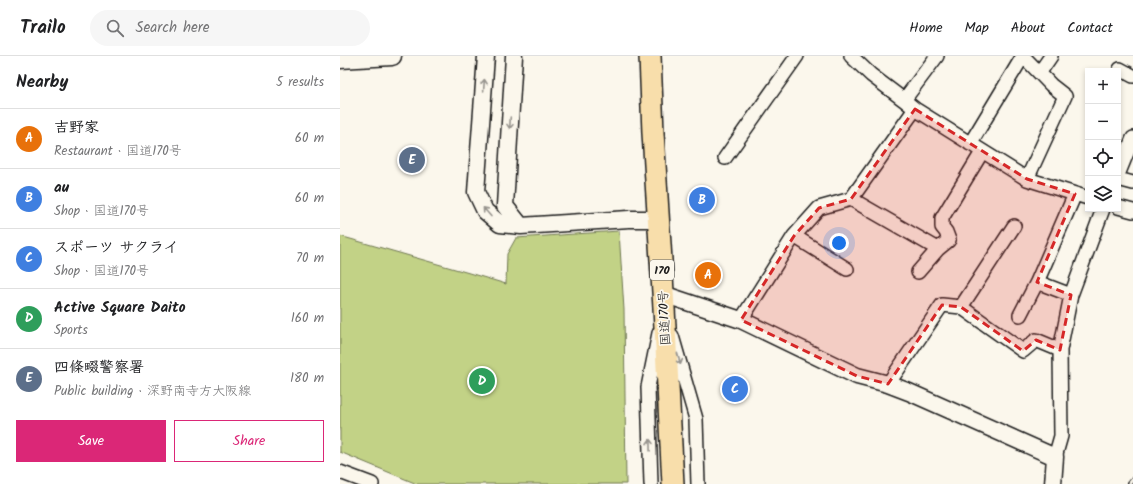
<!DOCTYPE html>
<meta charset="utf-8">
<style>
:root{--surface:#fff;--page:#f6f6f6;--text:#202124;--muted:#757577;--line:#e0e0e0;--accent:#db2777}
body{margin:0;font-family:Kalam,"Klee One",sans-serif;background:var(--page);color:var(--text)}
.controls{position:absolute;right:12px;top:12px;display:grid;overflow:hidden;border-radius:0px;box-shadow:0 2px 6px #0003}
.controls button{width:36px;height:36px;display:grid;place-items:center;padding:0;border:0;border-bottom:1px solid var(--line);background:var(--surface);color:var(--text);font:20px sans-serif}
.you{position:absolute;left:499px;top:187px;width:14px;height:14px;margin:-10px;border:3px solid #fff;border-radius:50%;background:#1a73e8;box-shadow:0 0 0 6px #1a73e833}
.badge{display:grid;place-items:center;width:26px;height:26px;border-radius:50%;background:var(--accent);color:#fff;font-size:13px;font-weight:700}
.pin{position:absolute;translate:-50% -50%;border:2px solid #fff;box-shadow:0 1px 4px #0006}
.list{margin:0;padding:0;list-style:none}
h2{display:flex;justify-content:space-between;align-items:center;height:52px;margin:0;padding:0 16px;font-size:17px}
h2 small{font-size:13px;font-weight:400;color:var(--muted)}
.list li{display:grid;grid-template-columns:26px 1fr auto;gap:12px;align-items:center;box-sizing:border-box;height:60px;padding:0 16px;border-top:1px solid var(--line)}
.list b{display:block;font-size:15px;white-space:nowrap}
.list p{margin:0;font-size:13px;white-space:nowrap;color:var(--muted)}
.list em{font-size:13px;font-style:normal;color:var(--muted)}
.actions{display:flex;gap:8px;padding:12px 16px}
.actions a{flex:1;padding:9px 0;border:1px solid var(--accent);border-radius:0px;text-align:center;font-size:14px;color:var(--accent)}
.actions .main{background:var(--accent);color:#fff}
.icon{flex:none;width:22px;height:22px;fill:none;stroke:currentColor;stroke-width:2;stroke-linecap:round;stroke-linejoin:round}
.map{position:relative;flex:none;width:793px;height:428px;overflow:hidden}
header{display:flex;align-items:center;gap:24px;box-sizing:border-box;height:56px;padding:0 20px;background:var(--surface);border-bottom:1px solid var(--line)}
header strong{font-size:19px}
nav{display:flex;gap:22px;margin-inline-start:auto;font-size:14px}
.search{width:280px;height:36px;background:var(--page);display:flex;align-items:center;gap:10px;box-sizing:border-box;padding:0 14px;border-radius:22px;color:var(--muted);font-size:15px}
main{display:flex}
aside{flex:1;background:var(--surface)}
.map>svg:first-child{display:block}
.green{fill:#c2d286;stroke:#6f7751}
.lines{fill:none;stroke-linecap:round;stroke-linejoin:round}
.minor-casing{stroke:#1c1c1c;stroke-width:16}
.tertiary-casing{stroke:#1c1c1c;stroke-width:19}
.secondary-casing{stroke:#1c1c1c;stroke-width:21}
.trunk-casing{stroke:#1c1c1c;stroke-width:24}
.minor{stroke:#fbf7ec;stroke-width:13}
.tertiary{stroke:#fbf7ec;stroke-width:16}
.secondary{stroke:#fbf7ec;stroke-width:18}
.trunk{stroke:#f8deab;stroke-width:21}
.rail-casing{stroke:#1c1c1c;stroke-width:4.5}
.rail{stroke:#fbf7ec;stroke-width:3;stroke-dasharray:9;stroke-linecap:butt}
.oneway{stroke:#97948e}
.marked{fill:#d62828;fill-opacity:0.2;stroke:#d62828;stroke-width:3;stroke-dasharray:8 5;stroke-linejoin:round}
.labels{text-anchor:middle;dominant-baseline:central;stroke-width:3.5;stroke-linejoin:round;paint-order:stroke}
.shield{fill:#fbf7ec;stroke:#5f5e5a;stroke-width:1}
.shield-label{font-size:12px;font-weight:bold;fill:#1c1c1c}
.street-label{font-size:13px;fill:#1c1c1c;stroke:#fbf7ec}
</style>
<header>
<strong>Trailo</strong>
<div class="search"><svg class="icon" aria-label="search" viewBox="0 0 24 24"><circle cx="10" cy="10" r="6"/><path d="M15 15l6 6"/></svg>Search here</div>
<nav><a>Home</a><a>Map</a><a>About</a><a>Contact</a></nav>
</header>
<main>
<aside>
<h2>Nearby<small>5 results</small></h2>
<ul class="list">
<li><span class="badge" style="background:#e8710a">A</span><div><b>吉野家</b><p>Restaurant · 国道170号</p></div><em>60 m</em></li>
<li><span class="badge" style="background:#3f7fe0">B</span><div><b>au</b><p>Shop · 国道170号</p></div><em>60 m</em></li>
<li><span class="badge" style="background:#3f7fe0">C</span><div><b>スポーツ サクライ</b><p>Shop · 国道170号</p></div><em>70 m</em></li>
<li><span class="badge" style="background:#2e9e5b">D</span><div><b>Active Square Daito</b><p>Sports</p></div><em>160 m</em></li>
<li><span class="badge" style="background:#5c6f8a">E</span><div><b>四條畷警察署</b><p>Public building · 深野南寺方大阪線</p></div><em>180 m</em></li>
</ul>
<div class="actions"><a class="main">Save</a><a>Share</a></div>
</aside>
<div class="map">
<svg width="793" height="428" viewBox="0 0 793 428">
<rect width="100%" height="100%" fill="#fbf7ec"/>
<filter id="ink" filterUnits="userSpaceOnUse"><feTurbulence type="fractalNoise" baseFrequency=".025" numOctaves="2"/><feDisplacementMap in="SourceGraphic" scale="8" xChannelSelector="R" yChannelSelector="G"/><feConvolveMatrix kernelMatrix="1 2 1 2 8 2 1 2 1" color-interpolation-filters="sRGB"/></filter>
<g filter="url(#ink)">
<!-- green -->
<path class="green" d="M279,175L284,254L286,428H77L0,396V180L129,217L166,228L167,198L176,182Z"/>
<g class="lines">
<!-- minor casing -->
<g class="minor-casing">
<path id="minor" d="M511,0L531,19L564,44L575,53L687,123L748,142
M683,0L711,29L725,40L687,123
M780,13L793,20
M700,16L711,0
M564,44L597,0
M630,88L683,0
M385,102L457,0
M778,119L793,82
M778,123L793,127
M511,143L598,193
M778,151L793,155
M454,180L507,213
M578,216L598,193L609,184L606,176L602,171V162L642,96
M697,226L731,239
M621,251L674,170
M680,259L697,226L735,138
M401,264L454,180L479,152L511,143L575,53
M332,280L356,363L358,428
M548,328L602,249L621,251L683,295L696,284L720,294
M715,401L721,380L720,294L731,239L763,153
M0,416L32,428
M311,428L308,331L319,277"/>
</g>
<!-- tertiary casing -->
<g class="tertiary-casing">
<path id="tertiary" d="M146,0L136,136L145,155L160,168L181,170L289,163H318
M174,0L165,150L181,170
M323,238L401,264L517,320L548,328L569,336L715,401L713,428"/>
</g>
<!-- secondary casing -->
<g class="secondary-casing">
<path id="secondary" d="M0,3L52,0"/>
</g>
<!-- trunk casing -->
<g class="trunk-casing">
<path id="trunk" d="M310,0L313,77L324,252L333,428"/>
</g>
<!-- minor -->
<use href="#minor" class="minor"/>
<!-- tertiary -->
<use href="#tertiary" class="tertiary"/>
<!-- secondary -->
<use href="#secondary" class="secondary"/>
<!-- trunk -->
<use href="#trunk" class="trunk"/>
<!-- rail casing -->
<g class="rail-casing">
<path id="rail" d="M789,428L793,423"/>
</g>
<!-- rail -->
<use href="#rail" class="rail"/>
</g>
<!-- one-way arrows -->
<defs><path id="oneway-shaft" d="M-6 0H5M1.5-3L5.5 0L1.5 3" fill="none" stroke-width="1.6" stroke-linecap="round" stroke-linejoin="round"/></defs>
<g class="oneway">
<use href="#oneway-shaft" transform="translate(144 29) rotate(-86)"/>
<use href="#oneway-shaft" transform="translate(170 67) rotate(93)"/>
<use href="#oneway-shaft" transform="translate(147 156) rotate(-131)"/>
<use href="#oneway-shaft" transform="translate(339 303) rotate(74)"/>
<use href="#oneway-shaft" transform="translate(310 389) rotate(-91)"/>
</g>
</g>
<!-- marked area -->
<path class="marked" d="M575,53L687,123L735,138L697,226L731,239L720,294L696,284L683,295L621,251L602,249L548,328L517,320L401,264L454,180L479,152L511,143Z"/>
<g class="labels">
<!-- shield labels -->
<rect class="shield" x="310" y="204" width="24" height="20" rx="3"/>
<g class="shield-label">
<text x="322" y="214">170</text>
</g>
<!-- street labels -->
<g class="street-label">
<text transform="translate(325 262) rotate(-93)">国道170号</text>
</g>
</g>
</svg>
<div class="controls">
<button>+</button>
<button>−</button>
<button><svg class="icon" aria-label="locate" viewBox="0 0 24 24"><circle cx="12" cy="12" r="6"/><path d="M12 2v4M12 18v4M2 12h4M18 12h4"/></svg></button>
<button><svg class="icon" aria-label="layers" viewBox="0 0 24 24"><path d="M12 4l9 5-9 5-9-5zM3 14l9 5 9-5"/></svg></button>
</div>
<div class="you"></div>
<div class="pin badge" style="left:368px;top:219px;background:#e8710a">A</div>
<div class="pin badge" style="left:362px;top:144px;background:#3f7fe0">B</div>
<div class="pin badge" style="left:395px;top:333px;background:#3f7fe0">C</div>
<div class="pin badge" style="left:142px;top:325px;background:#2e9e5b">D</div>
<div class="pin badge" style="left:72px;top:104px;background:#5c6f8a">E</div>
</div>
</main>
